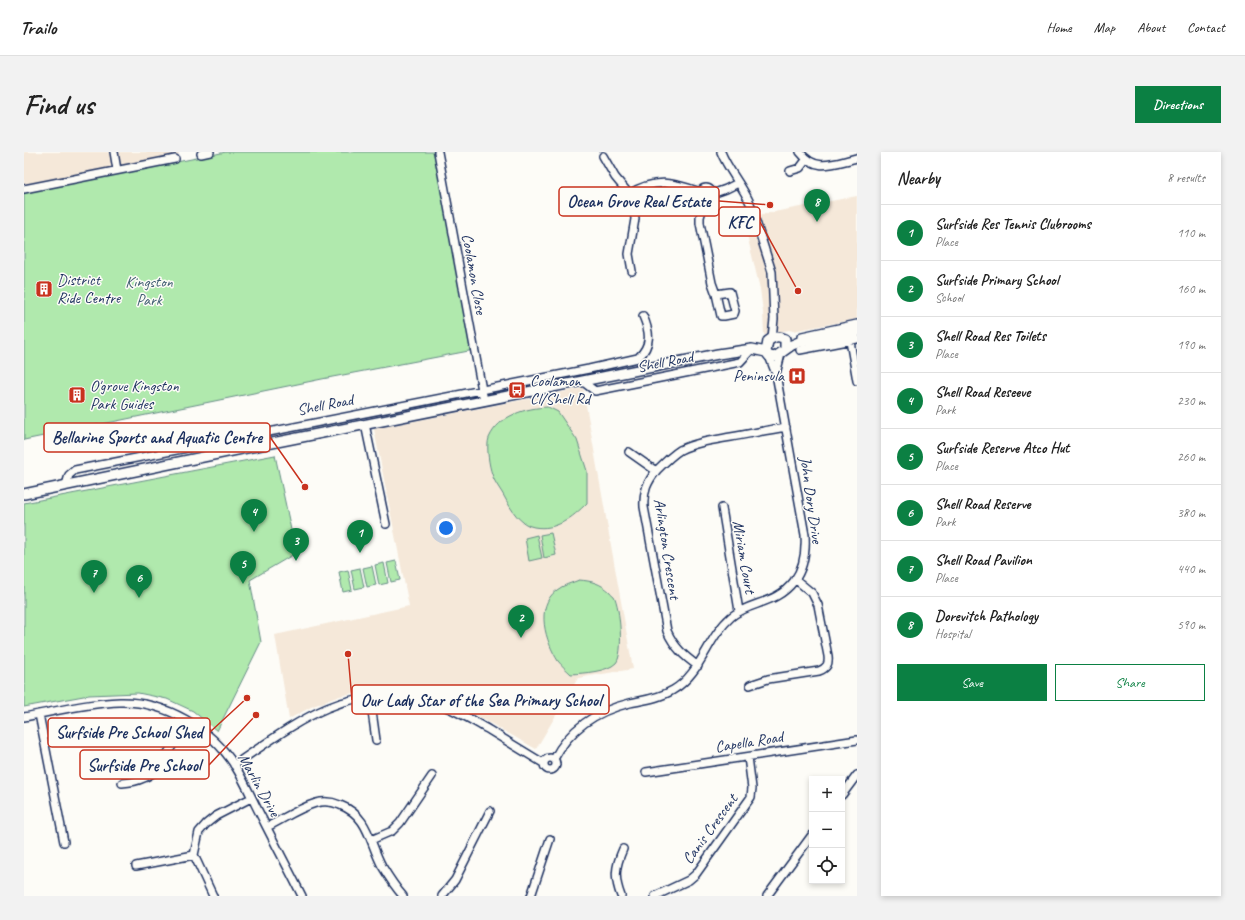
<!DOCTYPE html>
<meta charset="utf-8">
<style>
:root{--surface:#fff;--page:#f2f2f2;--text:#222;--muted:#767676;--line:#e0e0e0;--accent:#0b8043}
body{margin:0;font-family:Caveat,sans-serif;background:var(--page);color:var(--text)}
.controls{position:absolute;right:12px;bottom:12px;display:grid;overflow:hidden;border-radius:0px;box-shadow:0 2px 6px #0003}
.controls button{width:36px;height:36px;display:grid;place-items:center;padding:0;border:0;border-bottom:1px solid var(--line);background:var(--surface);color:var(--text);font:20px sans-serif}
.you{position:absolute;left:422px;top:376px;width:14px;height:14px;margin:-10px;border:3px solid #fff;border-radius:50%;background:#1a73e8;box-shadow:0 0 0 6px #1a73e833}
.badge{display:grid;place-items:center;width:26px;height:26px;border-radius:50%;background:var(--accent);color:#fff;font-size:13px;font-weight:700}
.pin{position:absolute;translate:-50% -33px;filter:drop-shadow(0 1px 2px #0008)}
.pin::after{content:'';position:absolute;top:21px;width:14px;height:12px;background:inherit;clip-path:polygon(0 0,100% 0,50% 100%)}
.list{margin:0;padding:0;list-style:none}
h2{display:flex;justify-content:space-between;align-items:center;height:52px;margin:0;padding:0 16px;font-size:17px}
h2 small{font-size:13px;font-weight:400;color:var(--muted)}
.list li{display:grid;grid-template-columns:26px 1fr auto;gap:12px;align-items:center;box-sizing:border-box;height:56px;padding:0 16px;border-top:1px solid var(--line)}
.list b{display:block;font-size:15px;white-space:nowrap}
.list p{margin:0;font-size:13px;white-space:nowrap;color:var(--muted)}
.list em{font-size:13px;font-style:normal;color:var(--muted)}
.actions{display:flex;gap:8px;padding:12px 16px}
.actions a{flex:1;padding:9px 0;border:1px solid var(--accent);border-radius:0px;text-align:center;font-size:14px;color:var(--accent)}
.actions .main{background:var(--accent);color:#fff}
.icon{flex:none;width:22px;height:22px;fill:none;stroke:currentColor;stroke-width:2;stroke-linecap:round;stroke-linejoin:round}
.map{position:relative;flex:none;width:833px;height:744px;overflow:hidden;border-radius:0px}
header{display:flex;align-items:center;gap:24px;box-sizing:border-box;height:56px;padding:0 20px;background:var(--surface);border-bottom:1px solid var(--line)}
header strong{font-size:19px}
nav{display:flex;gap:22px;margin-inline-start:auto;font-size:14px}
.intro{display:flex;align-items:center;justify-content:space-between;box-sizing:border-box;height:96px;padding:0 24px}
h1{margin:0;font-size:28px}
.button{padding:10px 18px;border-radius:0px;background:var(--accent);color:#fff;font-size:14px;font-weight:700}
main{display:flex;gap:24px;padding:0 24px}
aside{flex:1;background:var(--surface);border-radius:0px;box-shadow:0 2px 6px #0003}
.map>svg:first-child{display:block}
.built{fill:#f5e8d9}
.green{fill:#b0e9ad;stroke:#668c86}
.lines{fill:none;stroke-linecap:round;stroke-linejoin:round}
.minor-casing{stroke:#1b2f5e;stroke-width:10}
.major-casing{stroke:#1b2f5e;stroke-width:12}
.minor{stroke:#fdfcf7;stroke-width:7}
.major{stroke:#fdfcf7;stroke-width:9}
.labels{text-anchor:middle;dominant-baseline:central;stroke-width:3;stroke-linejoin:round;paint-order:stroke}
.street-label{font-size:16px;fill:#1b2f5e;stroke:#fdfcf7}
.poi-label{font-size:16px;fill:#1b2f5e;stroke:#fdfcf7;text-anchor:start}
.park-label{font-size:16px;fill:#405e72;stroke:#fdfcf7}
.leader{fill:none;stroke:#c8321e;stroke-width:1.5}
.callout-dot{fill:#c8321e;stroke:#fdfcf7;stroke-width:1.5}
.callout{fill:#fdfcf7;stroke:#c8321e;stroke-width:1.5}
.callout-label{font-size:17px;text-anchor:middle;font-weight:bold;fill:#1b2f5e}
</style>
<header>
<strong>Trailo</strong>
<nav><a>Home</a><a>Map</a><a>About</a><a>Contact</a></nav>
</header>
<div class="intro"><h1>Find us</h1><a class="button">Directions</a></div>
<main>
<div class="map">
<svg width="833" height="744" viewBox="0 0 833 744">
<rect width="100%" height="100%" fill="#fdfcf7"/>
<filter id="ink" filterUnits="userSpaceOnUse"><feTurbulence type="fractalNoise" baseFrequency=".025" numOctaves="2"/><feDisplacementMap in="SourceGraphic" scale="8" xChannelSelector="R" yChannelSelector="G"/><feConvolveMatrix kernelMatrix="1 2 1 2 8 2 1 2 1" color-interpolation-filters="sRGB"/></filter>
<g filter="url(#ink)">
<!-- built -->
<path class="built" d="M0,0H155V2L0,32Z
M833,44V167L769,179L765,178L740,183L739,160L736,137L719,66Z
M559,236L609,517L554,526L512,597L427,549L400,539L376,536L344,538L316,544L289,554L265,567L251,483L385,454L350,277Z"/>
<!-- green -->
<path class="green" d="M202,0H414L450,198L298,227L0,288V41Z
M524,255L534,260L553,288L563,319V351C548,366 532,379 510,375C496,373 487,357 481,346C477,338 470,330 468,322C465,314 462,294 465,286C475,263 502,256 524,255Z
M251,303L272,401L226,428L237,490L193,579L169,559L143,547L114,541L65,543L0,555V351Z
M527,381L532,403L520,406L516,383Z
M513,383L518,406L505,409L501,386Z
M372,409L376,428L367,430L363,411Z
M360,411L364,431L355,433L351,413Z
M348,414L352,433L343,435L339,416Z
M336,416L340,435L331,437L327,418Z
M324,418L328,438L319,440L315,420Z
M555,428C568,429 576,431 586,440C587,442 589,443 590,444C596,455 600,502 592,511C583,520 560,521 547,522C543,518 538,514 534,509C522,490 510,455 533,438C539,433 548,431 555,428Z"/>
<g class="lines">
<!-- minor casing -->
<g class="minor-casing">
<path id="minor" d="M90,0L93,18
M414,0L460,249
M697,0C704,18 718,33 726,51L748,120L750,167L748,186
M776,0C792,21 810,11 833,6
M177,2L186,0
M579,4L591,25L605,42L610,55L611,67L605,102L608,119
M766,19L776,16L782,8
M676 42a6 6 0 1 1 12 0a6 6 0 1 1-12 0Z
M0,37L151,7
M605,42C631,26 649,30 676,40
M688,42L702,37L714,31
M681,48L676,65V71L688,131L692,142L697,164H700L710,162L711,159L706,140L692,142
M826,189L833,229
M776,198L833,187
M752,222L757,202
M558,229L571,239L716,210L728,197
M341,272L362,372
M605,300L632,319
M42,333L45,323L51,318L565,217L614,206C628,193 626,180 619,164
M698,356L715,459
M674,514C660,504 650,495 643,479L620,355C619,340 623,330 633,318C640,311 648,303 656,298C672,290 690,288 707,285C725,282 743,278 762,275
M726,533L744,527L795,519C803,516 805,512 804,504L794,453L788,441L771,427
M346,545L352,588
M15,562L40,690
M0,565C32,559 64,551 96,550C141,549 187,576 211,614C221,630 229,649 238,666C251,692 265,718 278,744
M520 612a6 6 0 1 1 12 0a6 6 0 1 1-12 0Z
M530,607C546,576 572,559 606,551C620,548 636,546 649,538C677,522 683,486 707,465C726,449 752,453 770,429C780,416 782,399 781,383L752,222L745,204
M210,613C240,593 270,570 303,556C340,540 385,540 422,555C437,561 451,570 465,578C483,589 501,600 519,611
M622,620L833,588
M98,631C113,630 126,626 136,614L163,569
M818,643L833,623
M243,675C259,667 275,656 292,651C300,649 309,650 316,653C345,664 345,690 358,714C364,724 371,735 379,744
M347,688L368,679L376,671L408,624
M112,714L170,703
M189,744L170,703L175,680L182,672L192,664L227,646
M418,744L431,728L466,659
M507,744L526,687
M597,744C590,726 591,715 599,697
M631,744L665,728L672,722L727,645L728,636L724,605
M743,744L788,683"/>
</g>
<!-- major casing -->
<g class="major-casing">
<path id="major" d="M778,185L833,173
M761,197V187C754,183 749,185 744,189L742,200L745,204L751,205L768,193L775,190L797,188L833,180
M0,342L208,299L694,202L728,197L742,200"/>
</g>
<!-- minor -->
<use href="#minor" class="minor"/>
<!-- major -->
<use href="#major" class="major"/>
</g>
</g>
<!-- icons -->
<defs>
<g id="building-square" transform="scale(0.9)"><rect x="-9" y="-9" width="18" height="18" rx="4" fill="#c8321e" stroke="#fdfcf7"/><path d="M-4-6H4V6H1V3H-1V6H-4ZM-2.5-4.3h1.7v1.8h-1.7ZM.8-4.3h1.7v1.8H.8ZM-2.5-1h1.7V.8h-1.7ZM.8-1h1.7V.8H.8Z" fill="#fff"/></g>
<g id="hospital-square" transform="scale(0.9)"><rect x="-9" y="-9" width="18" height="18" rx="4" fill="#c8321e" stroke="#fdfcf7"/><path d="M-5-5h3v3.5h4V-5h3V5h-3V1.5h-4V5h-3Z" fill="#fff"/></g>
<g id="bus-square" transform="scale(0.9)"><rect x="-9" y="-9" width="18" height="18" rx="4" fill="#c8321e" stroke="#fdfcf7"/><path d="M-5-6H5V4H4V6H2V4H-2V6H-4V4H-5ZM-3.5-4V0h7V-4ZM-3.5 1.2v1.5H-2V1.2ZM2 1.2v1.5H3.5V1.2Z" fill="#fff"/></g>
</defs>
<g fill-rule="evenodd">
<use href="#building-square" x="20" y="137"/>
<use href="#hospital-square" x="773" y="224"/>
<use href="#bus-square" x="493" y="238"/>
<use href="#building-square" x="53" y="243"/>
</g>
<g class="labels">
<!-- street labels -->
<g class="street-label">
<text transform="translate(450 122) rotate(80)">Coolamon Close</text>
<text transform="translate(641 210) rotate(-11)">Shell Road</text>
<text transform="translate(301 253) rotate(-11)">Shell Road</text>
<text transform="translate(787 348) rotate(82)">John Dory Drive</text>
<text transform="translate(643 397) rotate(81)">Arlington Crescent</text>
<text transform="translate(720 405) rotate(80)">Miriam Court</text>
<text transform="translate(725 590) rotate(-9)">Capella Road</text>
<text transform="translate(235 633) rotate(61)">Marlin Drive</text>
<text transform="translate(686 677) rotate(-54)">Canis Crescent</text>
</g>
<!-- poi labels -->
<g class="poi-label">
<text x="33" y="128">District<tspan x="33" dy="18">Ride Centre</tspan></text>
<text x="760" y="224" text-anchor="end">Peninsula</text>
<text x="506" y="229">Coolamon<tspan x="506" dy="18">Cl/Shell Rd</tspan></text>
<text x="66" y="234">O'grove Kingston<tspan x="66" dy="18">Park Guides</tspan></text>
</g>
<!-- park labels -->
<g class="park-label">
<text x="125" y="130">Kingston<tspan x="125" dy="18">Park</tspan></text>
</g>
</g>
<!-- callouts -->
<path class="leader" d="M746 53L695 49M774 139L736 70M281 335L246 285M324 502L328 548M223 546L186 580M232 563L185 613"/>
<g class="callout-dot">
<circle cx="746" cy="53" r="4"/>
<circle cx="774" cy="139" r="4"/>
<circle cx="281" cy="335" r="4"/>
<circle cx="324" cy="502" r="4"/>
<circle cx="223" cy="546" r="4"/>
<circle cx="232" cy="563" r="4"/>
</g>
<g class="callout">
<rect x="535" y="35" width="160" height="29" rx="4"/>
<rect x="695" y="55" width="41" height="29" rx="4"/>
<rect x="20" y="271" width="226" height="29" rx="4"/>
<rect x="328" y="533" width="257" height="29" rx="4"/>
<rect x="24" y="566" width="162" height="29" rx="4"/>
<rect x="56" y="598" width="129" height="29" rx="4"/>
</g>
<g class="callout-label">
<text x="615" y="55">Ocean Grove Real Estate</text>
<text x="716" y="76">KFC</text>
<text x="133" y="291">Bellarine Sports and Aquatic Centre</text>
<text x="457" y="554">Our Lady Star of the Sea Primary School</text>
<text x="105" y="586">Surfside Pre School Shed</text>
<text x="120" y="619">Surfside Pre School</text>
</g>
</svg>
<div class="controls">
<button>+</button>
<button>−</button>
<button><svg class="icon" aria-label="locate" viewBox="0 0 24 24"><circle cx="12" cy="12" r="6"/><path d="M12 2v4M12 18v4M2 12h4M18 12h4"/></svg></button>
</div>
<div class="you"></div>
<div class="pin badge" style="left:336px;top:401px">1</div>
<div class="pin badge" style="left:497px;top:486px">2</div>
<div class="pin badge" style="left:272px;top:409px">3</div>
<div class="pin badge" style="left:230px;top:380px">4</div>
<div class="pin badge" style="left:219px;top:432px">5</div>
<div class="pin badge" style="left:115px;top:446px">6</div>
<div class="pin badge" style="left:70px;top:441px">7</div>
<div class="pin badge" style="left:793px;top:70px">8</div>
</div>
<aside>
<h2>Nearby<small>8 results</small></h2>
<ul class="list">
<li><span class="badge">1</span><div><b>Surfside Res Tennis Clubrooms</b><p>Place</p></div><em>110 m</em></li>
<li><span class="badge">2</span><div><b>Surfside Primary School</b><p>School</p></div><em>160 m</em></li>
<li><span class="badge">3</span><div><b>Shell Road Res Toilets</b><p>Place</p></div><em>190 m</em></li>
<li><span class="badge">4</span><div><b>Shell Road Reseeve</b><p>Park</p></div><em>230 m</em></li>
<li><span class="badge">5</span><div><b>Surfside Reserve Atco Hut</b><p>Place</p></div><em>260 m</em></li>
<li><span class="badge">6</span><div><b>Shell Road Reserve</b><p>Park</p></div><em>380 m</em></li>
<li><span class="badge">7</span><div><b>Shell Road Pavilion</b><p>Place</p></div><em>440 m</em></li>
<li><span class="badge">8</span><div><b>Dorevitch Pathology</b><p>Hospital</p></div><em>590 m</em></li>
</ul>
<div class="actions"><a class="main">Save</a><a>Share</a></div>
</aside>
</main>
